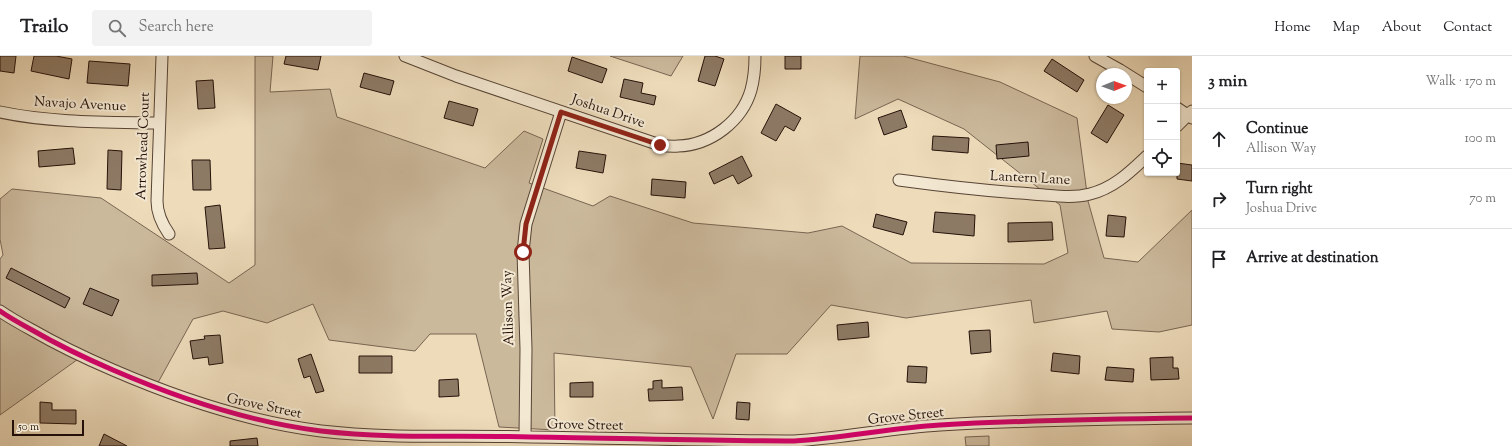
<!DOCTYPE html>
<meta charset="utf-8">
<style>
:root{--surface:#fff;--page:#f2f2f2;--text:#202124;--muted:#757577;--line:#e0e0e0}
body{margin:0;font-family:"Sorts Mill Goudy",serif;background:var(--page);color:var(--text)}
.controls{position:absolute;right:12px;top:12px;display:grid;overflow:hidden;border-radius:4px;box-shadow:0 1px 3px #0004}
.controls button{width:36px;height:36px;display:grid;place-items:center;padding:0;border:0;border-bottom:1px solid var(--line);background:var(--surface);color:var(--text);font:20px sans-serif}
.compass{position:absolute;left:1096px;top:12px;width:36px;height:36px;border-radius:50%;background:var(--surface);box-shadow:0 1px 3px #0004;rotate:89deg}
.scale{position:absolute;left:12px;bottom:10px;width:72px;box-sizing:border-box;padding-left:4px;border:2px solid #251109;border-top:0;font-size:11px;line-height:14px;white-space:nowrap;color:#251109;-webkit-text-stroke:3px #f3e8d2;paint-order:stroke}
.stop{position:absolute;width:12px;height:12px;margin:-9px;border:3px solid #8f2418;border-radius:50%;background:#fff}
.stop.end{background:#8f2418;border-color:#fff;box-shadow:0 1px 4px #0008}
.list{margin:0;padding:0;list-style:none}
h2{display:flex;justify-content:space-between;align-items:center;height:52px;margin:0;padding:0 16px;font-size:17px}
h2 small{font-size:13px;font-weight:400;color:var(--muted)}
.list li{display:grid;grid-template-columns:26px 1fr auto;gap:12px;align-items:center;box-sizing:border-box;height:60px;padding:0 16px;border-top:1px solid var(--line)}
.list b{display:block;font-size:15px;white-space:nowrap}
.list p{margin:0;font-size:13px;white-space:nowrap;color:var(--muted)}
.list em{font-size:13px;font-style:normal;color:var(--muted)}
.icon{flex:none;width:22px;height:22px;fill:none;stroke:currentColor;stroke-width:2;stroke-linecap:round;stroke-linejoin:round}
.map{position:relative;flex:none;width:1192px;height:390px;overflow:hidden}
header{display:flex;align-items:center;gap:24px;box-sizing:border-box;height:56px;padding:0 20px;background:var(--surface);border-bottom:1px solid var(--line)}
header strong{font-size:19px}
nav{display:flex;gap:22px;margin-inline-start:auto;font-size:14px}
.search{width:280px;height:36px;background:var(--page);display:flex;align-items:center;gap:10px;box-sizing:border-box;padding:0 14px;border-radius:4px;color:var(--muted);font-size:15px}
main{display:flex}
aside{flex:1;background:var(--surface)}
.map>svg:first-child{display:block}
.green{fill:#cbb99c;stroke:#786552}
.building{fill:#8d7a65;stroke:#251109}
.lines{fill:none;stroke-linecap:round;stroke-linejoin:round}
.minor-casing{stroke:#574435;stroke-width:13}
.minor{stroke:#f3e8d2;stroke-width:11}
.cycleway-casing{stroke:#f3e8d2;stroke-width:8}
.cycleway{stroke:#d6006c;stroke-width:5}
.route{stroke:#8f2418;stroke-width:5}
.labels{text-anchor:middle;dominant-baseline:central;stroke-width:4;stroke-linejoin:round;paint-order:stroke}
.street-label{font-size:14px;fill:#251109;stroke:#f3e8d2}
</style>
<header>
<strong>Trailo</strong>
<div class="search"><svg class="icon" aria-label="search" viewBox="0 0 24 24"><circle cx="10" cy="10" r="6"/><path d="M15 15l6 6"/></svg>Search here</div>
<nav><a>Home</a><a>Map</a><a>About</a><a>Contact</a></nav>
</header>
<main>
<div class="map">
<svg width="1192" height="390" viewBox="0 0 1192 390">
<rect width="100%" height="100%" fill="#eddbba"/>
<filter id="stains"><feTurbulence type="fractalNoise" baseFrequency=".005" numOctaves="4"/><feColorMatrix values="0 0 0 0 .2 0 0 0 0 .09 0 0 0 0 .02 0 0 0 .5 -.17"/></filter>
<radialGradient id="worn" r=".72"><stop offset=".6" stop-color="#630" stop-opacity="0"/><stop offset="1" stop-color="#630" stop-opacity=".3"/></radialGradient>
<!-- green -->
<path class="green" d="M255,0H273L270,36L330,33L337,61L485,112L524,75L543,83L529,127L593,150L610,140L693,167L808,177L842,170L911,207L1044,208L1068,197L1060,149L964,73L898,43L855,63L860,0H903L1000,26L1077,62L1088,145L1104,202L1138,206L1192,154V269L1159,276L1112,273L1107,255L1034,267L1031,244L906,262L831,249L787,298H736L713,363L691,311L554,297L555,374L499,371L476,278H430L415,295L329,284L313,248L267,267L223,255L193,263L155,332L81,301L0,359V203L3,199L0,183V143L12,133L101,142L229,227L255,209Z
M610,0H683L671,20Z
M989,380V390H966L965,381Z"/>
<!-- building -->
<path class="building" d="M0,0H16L14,17L0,15Z
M34,0H56L72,3L69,23L31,15Z
M286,0H321L318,14L284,8Z
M705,0H715L724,3L715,30L698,25Z
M785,0H801V13H785Z
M572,1L607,13L602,27L568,15Z
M1052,3L1084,24L1077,36L1044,15Z
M89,5L130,8L128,30L87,27Z
M364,17L394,25L390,39L360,31Z
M624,23L643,27L641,37L656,40L654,49L620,41Z
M213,24L215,52L198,53L196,25Z
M449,45L478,53L473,70L444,62Z
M776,48L801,62L794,75L785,70L776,85L761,77Z
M1108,49L1124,59L1107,87L1091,77Z
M901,54L907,71L884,79L878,62Z
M933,80L969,82L968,97L932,94Z
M1028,86L1029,100L997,103L996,89Z
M73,92L75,108L39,111L38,95Z
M108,94L122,95L121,134L107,133Z
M579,95L606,99L603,117L576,112Z
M742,100L752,120L738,128L733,119L714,128L709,117Z
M192,104H210L211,134H193Z
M1177,107L1192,109V125L1177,123Z
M652,123L686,126L685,142L651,139Z
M220,149L225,192L209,193L205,151Z
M935,156L975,159L974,180L933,176Z
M876,158L907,166L903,179L873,171Z
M1108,159L1126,161L1124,181L1106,180Z
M1052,166L1053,184L1008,186V167Z
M11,212L70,242L65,252L6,222Z
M197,217L198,228L152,230V219Z
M90,232L119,244L112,260L83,248Z
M868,266L869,281L838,284L837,269Z
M990,274L991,296L971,298L969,275Z
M220,279L223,307L209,309L208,301L193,303L190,285L205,283L204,280Z
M1053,297L1080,300L1079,318L1051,315Z
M311,298L324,335L316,337L310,320L304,322L298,303Z
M359,300H392V317H359Z
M1173,301V312H1178L1179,323L1151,324L1150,302Z
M908,310L927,311L926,327L907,326Z
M1107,311L1134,313L1133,326L1105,324Z
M458,323L459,340L439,341V324Z
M662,324V332L682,331L683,344L649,345L648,333H653V325Z
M593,326V341H570V327Z
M40,346L52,347V354H76V368L40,367Z
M737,346L750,347L749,364L736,363Z
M104,378L127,390H99Z
M257,382L258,390H230V385Z"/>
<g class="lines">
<!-- minor casing -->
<g class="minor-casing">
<path id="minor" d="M162,0L157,145C157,158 162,168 169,178
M405,0L456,20L660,89C666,90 672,91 678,90C711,89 742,65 751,34C754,23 755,11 755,0
M1095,0L1120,14L1147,31
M1177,52L1192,62
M0,56C52,67 106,66 159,67
M1177,70L1192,55
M899,124C943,130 987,135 1032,138C1051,139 1071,143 1090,138C1114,132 1130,116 1147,100
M0,255C10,262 21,268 32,274C58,289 85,302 113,314C180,343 249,366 321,375C391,383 461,379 531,381C619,382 707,385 794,385C843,382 891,372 940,369C1024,364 1108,363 1192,362
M525,380L526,293L523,196L526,168L561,56"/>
</g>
<!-- minor -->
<use href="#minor" class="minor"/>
<!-- cycleway casing -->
<g class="cycleway-casing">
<path id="cycleway" d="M0,255C10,262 21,268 32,274C58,289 85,302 113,314C180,343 249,366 321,375C391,383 461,379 531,381C619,382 707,385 794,385C843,382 891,372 940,369C1024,364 1108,363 1192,362"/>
</g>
<!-- cycleway -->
<use href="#cycleway" class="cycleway"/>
</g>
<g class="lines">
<!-- route -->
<path class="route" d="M523,196L526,168L561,56L660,89"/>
</g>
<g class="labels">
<!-- street labels -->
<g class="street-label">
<text transform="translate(80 49) rotate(3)">Navajo Avenue</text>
<text transform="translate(608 56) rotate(19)">Joshua Drive</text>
<text transform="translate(144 90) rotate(-88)">Arrowhead Court</text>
<text transform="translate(1030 123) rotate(3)">Lantern Lane</text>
<text transform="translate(509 252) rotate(-92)">Allison Way</text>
<text transform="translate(264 351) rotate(12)">Grove Street</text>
<text transform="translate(906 361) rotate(-6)">Grove Street</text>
<text transform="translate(585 370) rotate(1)">Grove Street</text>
</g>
</g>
<rect width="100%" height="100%" filter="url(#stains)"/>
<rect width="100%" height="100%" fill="url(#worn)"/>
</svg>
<div class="controls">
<button>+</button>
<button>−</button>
<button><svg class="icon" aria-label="locate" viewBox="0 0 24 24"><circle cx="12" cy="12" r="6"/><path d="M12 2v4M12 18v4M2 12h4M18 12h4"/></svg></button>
</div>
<svg class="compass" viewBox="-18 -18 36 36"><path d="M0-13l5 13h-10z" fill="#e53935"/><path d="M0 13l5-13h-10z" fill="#757577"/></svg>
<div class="scale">50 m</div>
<div class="stop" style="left:523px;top:196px"></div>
<div class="stop end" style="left:660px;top:89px"></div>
</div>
<aside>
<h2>3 min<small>Walk · 170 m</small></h2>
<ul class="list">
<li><svg class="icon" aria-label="ahead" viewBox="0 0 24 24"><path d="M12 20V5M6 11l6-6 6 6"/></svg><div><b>Continue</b><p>Allison Way</p></div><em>100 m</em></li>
<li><svg class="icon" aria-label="right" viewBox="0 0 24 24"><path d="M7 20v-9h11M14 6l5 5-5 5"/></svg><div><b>Turn right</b><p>Joshua Drive</p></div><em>70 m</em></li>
<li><svg class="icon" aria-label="arrive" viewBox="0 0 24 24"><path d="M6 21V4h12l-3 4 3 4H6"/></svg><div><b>Arrive at destination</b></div></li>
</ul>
</aside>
</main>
